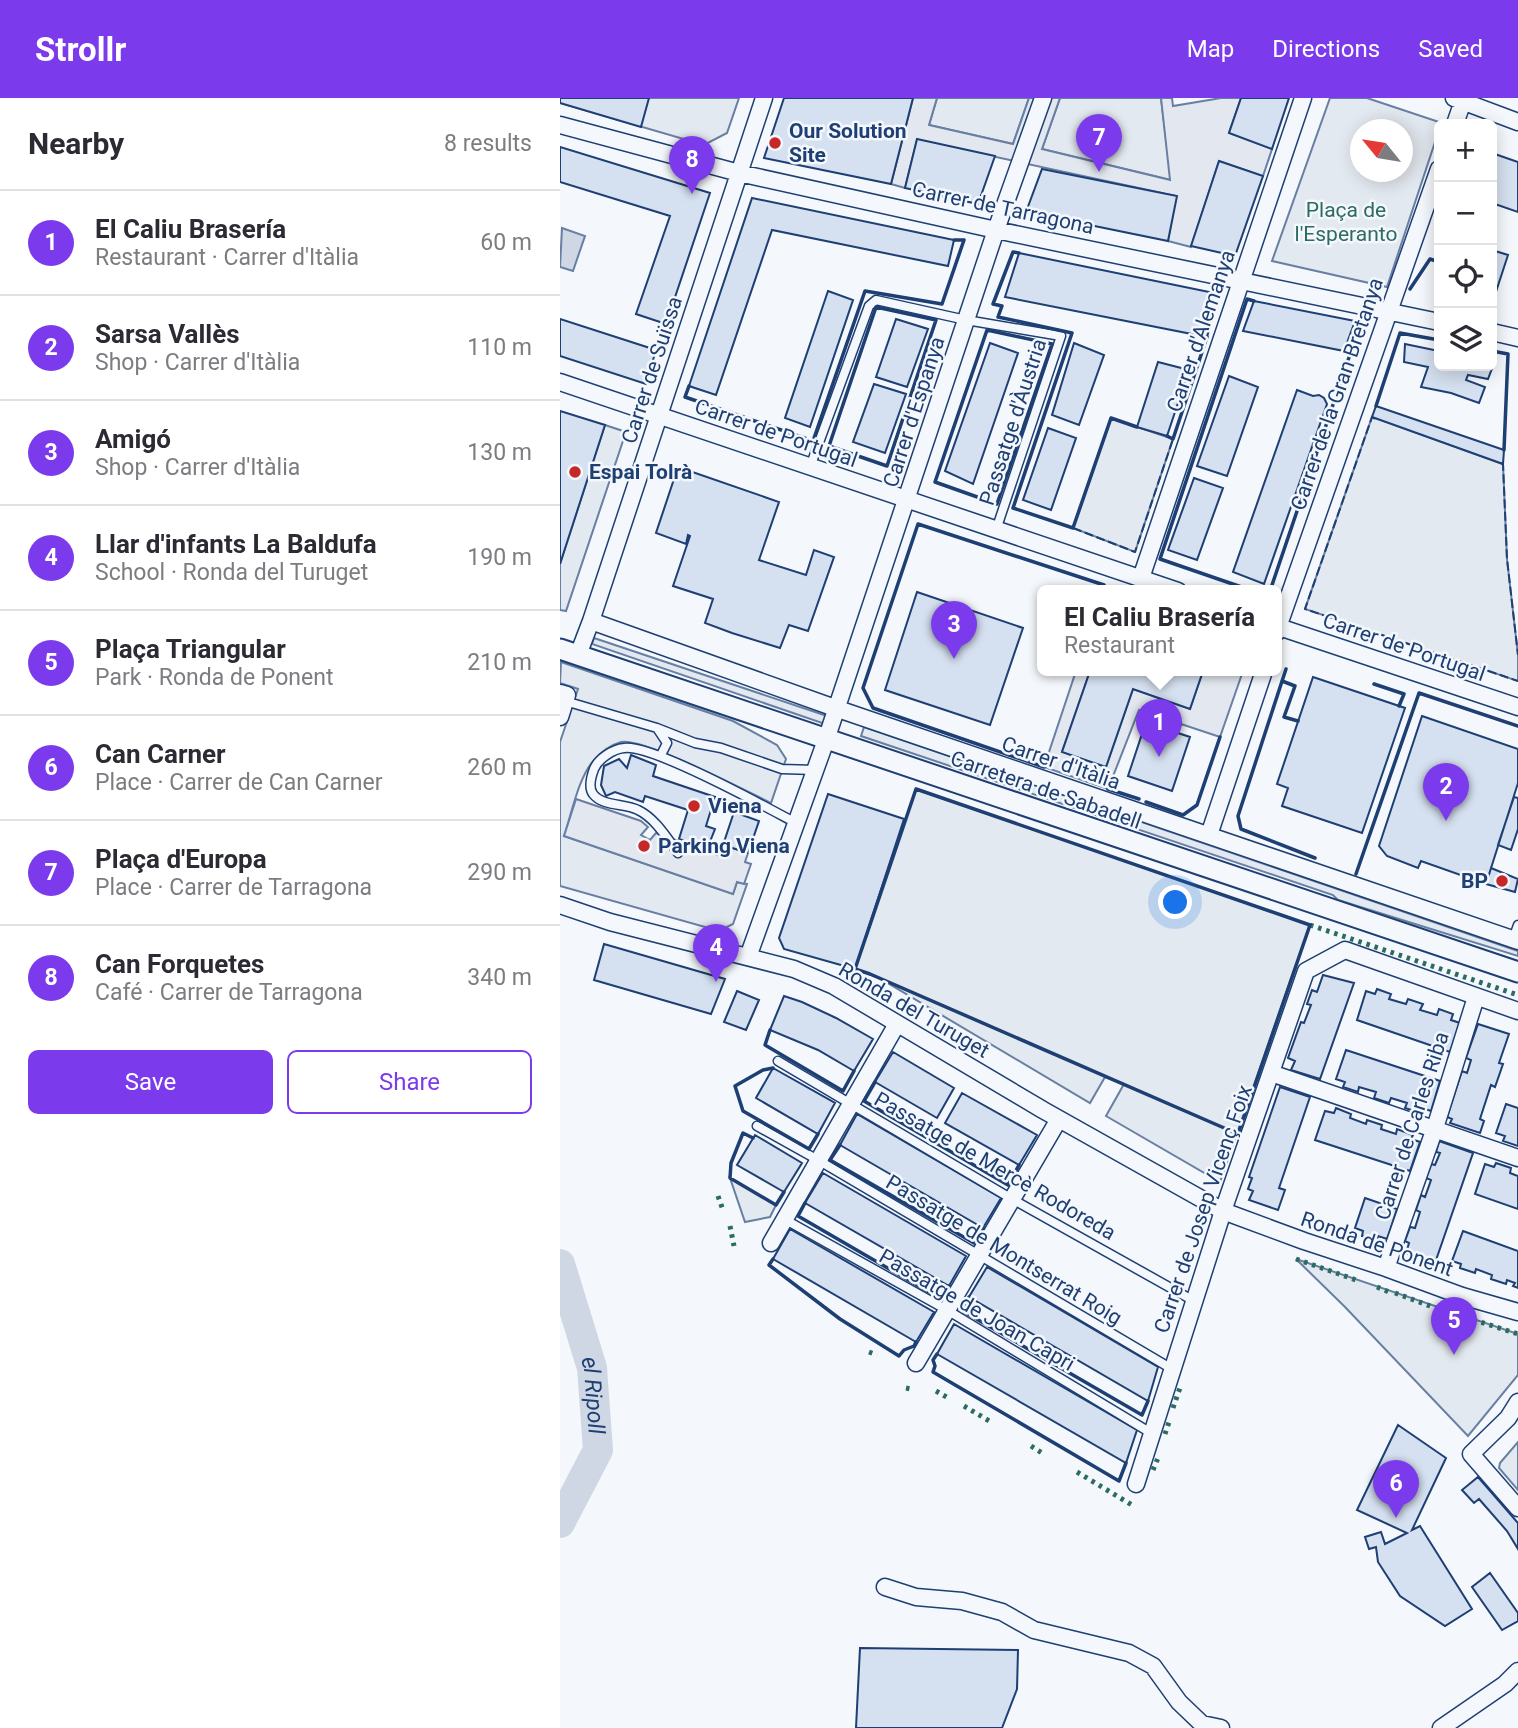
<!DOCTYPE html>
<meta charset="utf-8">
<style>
:root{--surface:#fff;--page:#f7f7f7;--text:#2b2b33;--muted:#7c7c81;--line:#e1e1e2;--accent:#7c3aed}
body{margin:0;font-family:Roboto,sans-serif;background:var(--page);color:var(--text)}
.controls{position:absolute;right:21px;top:21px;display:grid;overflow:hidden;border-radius:10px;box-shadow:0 4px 18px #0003}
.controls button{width:63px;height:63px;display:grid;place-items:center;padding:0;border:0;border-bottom:2px solid var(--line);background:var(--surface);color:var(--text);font:35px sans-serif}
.compass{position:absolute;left:790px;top:21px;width:63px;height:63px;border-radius:50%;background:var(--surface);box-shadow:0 4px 18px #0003;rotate:300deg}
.you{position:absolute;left:616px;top:805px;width:24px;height:24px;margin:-18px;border:5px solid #fff;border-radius:50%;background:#1a73e8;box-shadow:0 0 0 10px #1a73e833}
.badge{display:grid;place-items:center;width:46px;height:46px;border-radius:50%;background:var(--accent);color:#fff;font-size:23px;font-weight:700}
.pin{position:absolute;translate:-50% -58px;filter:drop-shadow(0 2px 4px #0008)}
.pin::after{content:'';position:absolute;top:37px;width:24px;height:21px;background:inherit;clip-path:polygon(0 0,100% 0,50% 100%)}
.popup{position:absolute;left:477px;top:487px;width:245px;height:91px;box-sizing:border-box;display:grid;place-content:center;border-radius:10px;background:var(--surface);filter:drop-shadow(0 2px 5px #0005);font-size:23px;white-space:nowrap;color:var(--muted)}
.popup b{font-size:26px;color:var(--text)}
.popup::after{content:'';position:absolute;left:50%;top:100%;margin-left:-14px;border:14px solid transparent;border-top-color:var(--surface)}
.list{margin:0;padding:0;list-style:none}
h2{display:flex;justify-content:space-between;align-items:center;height:91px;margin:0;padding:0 28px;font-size:30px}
h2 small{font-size:23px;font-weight:400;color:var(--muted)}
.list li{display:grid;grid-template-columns:46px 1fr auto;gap:21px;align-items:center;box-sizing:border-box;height:105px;padding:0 28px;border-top:2px solid var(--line)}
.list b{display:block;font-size:26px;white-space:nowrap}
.list p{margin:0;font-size:23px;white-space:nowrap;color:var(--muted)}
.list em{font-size:23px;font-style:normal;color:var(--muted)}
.actions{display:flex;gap:14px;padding:21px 28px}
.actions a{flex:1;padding:16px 0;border:2px solid var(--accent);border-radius:10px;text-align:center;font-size:24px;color:var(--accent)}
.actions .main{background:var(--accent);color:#fff}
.icon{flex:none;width:38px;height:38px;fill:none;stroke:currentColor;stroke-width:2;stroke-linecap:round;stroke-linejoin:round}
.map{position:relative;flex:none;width:958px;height:1630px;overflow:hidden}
header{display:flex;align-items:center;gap:42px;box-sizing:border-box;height:98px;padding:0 35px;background:var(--accent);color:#fff}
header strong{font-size:33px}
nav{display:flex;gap:38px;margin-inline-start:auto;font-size:24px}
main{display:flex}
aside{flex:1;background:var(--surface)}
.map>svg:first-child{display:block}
.green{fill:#e3e9f0;stroke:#687fa3;stroke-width:2;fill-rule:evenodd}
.parking{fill:#e3e8f0;stroke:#687fa3;stroke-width:2}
.water{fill:#cfd7e4;stroke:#687fa3;stroke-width:2}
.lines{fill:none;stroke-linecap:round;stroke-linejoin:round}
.river{stroke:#cfd7e4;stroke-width:30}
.building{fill:#d5e0f0;stroke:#1d3f73;stroke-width:2}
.service-casing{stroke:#1d3f73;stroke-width:11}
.minor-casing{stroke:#1d3f73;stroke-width:19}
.tertiary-casing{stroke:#1d3f73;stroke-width:23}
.service{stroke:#f4f7fb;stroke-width:8}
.minor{stroke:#f4f7fb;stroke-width:16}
.tertiary{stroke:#f4f7fb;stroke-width:19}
.hedge{stroke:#2c6c60;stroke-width:5;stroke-dasharray:3.5 5;stroke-linecap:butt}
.fence{stroke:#1d3f73;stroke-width:2;stroke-dasharray:9 3.5;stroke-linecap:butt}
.wall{stroke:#1d3f73;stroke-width:3.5}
.poi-dot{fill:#c62828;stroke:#f4f7fb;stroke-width:2.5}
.labels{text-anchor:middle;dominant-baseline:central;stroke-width:5;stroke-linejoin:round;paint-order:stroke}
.poi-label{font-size:21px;font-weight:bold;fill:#1d3f73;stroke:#f4f7fb;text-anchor:start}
.street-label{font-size:21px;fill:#1d3f73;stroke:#f4f7fb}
.park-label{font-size:21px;fill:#2c6c60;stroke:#f4f7fb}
.water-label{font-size:23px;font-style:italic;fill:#1d3f73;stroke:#f4f7fb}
</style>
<header>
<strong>Strollr</strong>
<nav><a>Map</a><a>Directions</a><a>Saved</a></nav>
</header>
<main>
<aside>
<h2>Nearby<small>8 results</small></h2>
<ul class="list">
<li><span class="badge">1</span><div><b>El Caliu Brasería</b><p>Restaurant · Carrer d'Itàlia</p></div><em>60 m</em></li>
<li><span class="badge">2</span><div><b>Sarsa Vallès</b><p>Shop · Carrer d'Itàlia</p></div><em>110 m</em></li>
<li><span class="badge">3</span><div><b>Amigó</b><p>Shop · Carrer d'Itàlia</p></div><em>130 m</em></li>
<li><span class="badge">4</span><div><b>Llar d'infants La Baldufa</b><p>School · Ronda del Turuget</p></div><em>190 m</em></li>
<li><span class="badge">5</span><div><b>Plaça Triangular</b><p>Park · Ronda de Ponent</p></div><em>210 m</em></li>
<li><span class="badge">6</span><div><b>Can Carner</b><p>Place · Carrer de Can Carner</p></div><em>260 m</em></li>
<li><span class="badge">7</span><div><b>Plaça d'Europa</b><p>Place · Carrer de Tarragona</p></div><em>290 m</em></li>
<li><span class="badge">8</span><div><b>Can Forquetes</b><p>Café · Carrer de Tarragona</p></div><em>340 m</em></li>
</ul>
<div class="actions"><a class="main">Save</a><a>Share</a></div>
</aside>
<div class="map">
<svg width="958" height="1630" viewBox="0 0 958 1630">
<rect width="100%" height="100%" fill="#f4f7fb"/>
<!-- green -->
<path class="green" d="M0,0H179L167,35L144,47L0,5Z
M377,0H469L453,46L369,27Z
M500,0H601L611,82L482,51Z
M770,0H807L882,25L879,26V32L827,189L712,163ZM800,32H842V74H800Z
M812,319L943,366L947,461L958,557V583L745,511Z
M551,320L613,341L575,454L513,430Z
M45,327L66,334L6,513L0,512V466Z
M34,540L267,618L265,626L32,546Z
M1,564L173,623L217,647L226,661L211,705C186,693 83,639 61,644C51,647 41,654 34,662C18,680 12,715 4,738L173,796L177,784L187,786L173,826L159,833L0,788V644L18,591L0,585Z
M304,629L958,853V858L778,802L773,797L301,638Z
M356,691L750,827L660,1084L546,1018L564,986L545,979L530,1005L319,880L295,871Z
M170,1080L216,1107L210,1119L185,1124Z
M736,1161L958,1236V1277L908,1338L785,1209Z
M958,1344V1392L939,1370L940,1365Z"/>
<!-- parking -->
<path class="parking" d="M353,0H377L369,27L453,46L469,0H500L482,51L610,82L601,0H612L613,8L661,0H681L669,35L712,51L703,78L659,63L631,149L608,143L616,98L357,42L345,90L331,86Z
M516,573H530L502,654L546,669L573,591L630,611L643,573H683L660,639L579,612L548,691L484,669Z
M16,701L81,723L88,729L81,737L90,742L96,735L160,758L163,747L188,755L185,764L191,766L184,786L177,784L173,796L4,738Z"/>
<!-- water -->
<path class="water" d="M2,130L25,138L13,173L0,169Z"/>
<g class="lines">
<!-- river -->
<path class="river" id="s1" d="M0,1166L32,1270L38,1352L0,1425"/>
</g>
<!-- building -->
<path class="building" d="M0,0H89L81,29L0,5Z
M224,0H353L331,86L204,60Z
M681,0H729L712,51L669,35Z
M357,41L435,58L418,106L345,90Z
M0,49L150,95L106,226L76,216L110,118L0,84Z
M932,55L958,64V114L932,105Z
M659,63L703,78L675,158L631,148Z
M482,71L617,98L608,143L466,114Z
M192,100L394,142L388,168L212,132L156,297L129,288Z
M932,152L948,157L932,206Z
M459,155L659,196L647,239L445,199Z
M268,193L293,202L250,329L225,320Z
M694,203L795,223L784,253L683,233Z
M0,221L96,252L86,286L0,258Z
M336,221L368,231L347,289L316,279Z
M430,245L458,255L413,386L385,373Z
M514,245L544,257L519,327L492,317Z
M845,246L879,253V268H932V264L934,265L928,281L908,277L906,282L925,289L919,305L891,295L861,289L868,269L844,264Z
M598,264L629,272L607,338L577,329Z
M669,278L698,289L667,378L637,368Z
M314,286L346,296L325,355L293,344Z
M737,292L753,298L759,297L764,300L767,306L704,486L673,474Z
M816,308L944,352L943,366L812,319Z
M0,313L45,327L0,466Z
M488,330L516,340L491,412L463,402Z
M118,369L219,404L199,462L246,477L254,452L274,459L248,533L229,527L220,550L172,535L145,525L153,501L113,488L130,438L128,437L126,446L96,435Z
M634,380L663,390L637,462L608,452Z
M357,494L463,530L430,627L325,592Z
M530,573H643L630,611L573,591L546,669L502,654Z
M753,579L845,610L802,735L722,708L728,690L717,686Z
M862,618L958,651V685L926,786L861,763L858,770L827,758L819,748Z
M602,619L621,626L618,635L630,639L612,693L568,678L586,624L600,628Z
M71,657L96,667L93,678L155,699L146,728L155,731L147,751L119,741L128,712L85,698L83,704L55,694L46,698L41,687L44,668L59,661L67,670Z
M268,696L344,721L295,871L224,851L219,840Z
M954,699L958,700V731L951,752L938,747Z
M174,714L199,723L188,755L163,747Z
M931,770L958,781L955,794L926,786Z
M44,846L165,881L151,916L34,882Z
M763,877L794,885L760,981L731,972L735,963L728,960L741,924L744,925L751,907L747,906L752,892L757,894Z
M817,891L831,896L829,901L846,906L848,901L863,906L860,912L877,917L879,911L893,916L891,922L900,925L890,954L797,922L806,893L815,896Z
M177,893L199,902L186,932L164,924Z
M224,898L242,904L276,920L313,941L294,973L258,952L210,932Z
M918,926L949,936L939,965L943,966L935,989L931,987L920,1021L924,1023L920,1035L890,1025L892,1021L887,1019L902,973L907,975L911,962L906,960Z
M786,952L880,983L871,1013L862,1010L860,1015L845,1010L847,1005L831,1000L829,1005L814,1000L816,994L799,989L798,994L783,989L785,984L776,981Z
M333,954L394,990L377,1020L315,984Z
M213,970L275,1005L258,1036L196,1000Z
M720,989L750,999L719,1090L725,1092L718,1112L689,1102L693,1093L688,1091L692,1080L689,1079Z
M402,995L477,1037L459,1067L385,1025Z
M946,1006L958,1010V1048L943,1043L945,1038L936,1035Z
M776,1010L791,1016L790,1020L806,1026L807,1022L822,1027L821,1031L836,1036L837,1031L853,1037L851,1041L860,1044L850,1073L755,1042L765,1013L774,1015Z
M297,1016L441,1100L423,1130L280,1047Z
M195,1037L242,1065L224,1094L177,1067Z
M879,1043L913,1055L875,1165L846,1155L849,1145L845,1143L850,1129L855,1130L860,1114L856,1112L861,1097L865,1099L871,1082L866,1080L871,1066L875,1067L880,1055L876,1054Z
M936,1065L951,1070L950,1075L958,1078V1111L915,1096L925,1066L934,1069Z
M263,1075L406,1158L389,1188L245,1105Z
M805,1100L837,1111L827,1141L818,1138L817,1143L802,1138L803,1133L795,1130Z
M230,1131L374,1214L356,1244L213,1161Z
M903,1133L958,1153V1190L953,1188L955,1185L947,1182L946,1186L931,1181L932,1177L916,1171L915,1175L900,1170L901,1166L892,1163Z
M427,1169L598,1269L588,1303L409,1199Z
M394,1226L577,1332L566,1365L377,1256Z
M838,1327L886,1360L852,1432L860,1428L912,1511L885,1528L840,1498L818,1464L816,1449L809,1451L805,1439L821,1434L825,1446L847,1435L797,1412Z
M918,1379L958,1425V1451L947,1433L919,1401L914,1405L902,1392Z
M930,1475L958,1515V1523L942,1532L912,1489Z
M300,1550L458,1552L457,1591L442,1630H296Z"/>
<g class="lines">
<!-- service casing -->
<g class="service-casing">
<path id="service" d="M250,369L309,208L316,202L406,222L501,238L436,432
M5,603L97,630
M102,655L107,645L97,630L135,645L161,650L222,671L255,672
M118,755C107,740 95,720 78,712C65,705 43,709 33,696C28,689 31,679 34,671C38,661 53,651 64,650C92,646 206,709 236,725
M953,841L958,827
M218,963L452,1101L634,1203
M197,1028L258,1062L612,1271
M224,1121L387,1212L591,1335"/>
</g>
<!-- minor casing -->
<g class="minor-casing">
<path id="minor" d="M894,0L958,24
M895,26L903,3
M0,27L179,75L436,132L879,224
M932,234L958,240
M0,284L618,493
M581,480L743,0
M31,523L275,610L958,843
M716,528L958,609
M716,535L879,71
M18,557L31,523L204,0
M0,595L7,597L0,619
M649,737L704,573
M0,807L50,824L234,871L274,888L483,1012L663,1113L744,1143L826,1170L902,1198L958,1214
M188,859L266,642L436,132L483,0
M711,975L958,1060
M211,1145L337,926
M826,1170L875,1030L916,899
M356,1265L499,1021
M958,1304L948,1320L911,1356L958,1410
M576,1386L663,1113L746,873L785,852L958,913
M325,1489L356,1499L402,1503L442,1514L474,1532L569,1555L593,1568L619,1604L642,1626L661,1630
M881,1630L945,1586L958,1573"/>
</g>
<!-- tertiary casing -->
<g class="tertiary-casing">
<path id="tertiary" d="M0,551L958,874"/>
</g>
<!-- service -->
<use href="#service" class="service"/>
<!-- minor -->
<use href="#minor" class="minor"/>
<!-- tertiary -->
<use href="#tertiary" class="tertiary"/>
<!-- hedge -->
<path class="hedge" d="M750,827L958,897
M158,1098L163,1112
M170,1128L174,1148
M736,1161L799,1183
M817,1189L829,1194
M835,1195L881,1212
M889,1214L958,1236
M309,1254L317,1257
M346,1290L351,1291
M376,1293L390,1301
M404,1308L431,1324
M613,1310L621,1287
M605,1336L609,1324
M471,1348L482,1355
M593,1372L598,1360
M517,1374L572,1407"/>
<!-- fence -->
<path class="fence" d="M815,321L812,319L745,511L958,583
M941,365L943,366L947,461L958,557
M513,430L575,454L613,341"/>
<!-- wall -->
<path class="wall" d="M459,155L453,154L433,206L442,208L438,219L512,235L453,410L513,430L551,320L577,329
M850,191L870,161L879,164
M316,209L376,222L327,368L269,348Z
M427,232L492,246L437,406L375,384Z
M932,253L948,256L944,352
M129,288L125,299L253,343L305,193L382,206L404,142H394
M816,308L840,235L879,242
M607,338L613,341L647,239
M693,493L600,461L687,201L694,203
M710,493L801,224L795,223
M726,571L678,718L681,731L755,760
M722,583L735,588L724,619L738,623
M814,586L844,596L839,608
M484,669L313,610L303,590L358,426L544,487L543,493
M356,691L750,827L678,1036L310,876L295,871Z
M548,691L579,701
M586,704L623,717L637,707L660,639
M796,776L859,595L958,628
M210,932L205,947L283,993L294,973
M213,970L203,972L175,988L183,1013L249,1051L258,1036
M315,984L304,1003L448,1087L459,1067
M193,1040L183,1035L171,1065L170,1080L216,1107L224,1094
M280,1047L270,1062L414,1145L423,1130
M245,1105L238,1118L381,1201L389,1188
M213,1161L209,1167L280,1221L339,1258L344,1252L354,1248L356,1244
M409,1199L401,1212L582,1317L588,1303
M377,1256L373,1262L375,1268L373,1274L559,1383L566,1365"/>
</g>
<!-- markers -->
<g class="poi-dot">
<circle cx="215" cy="45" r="7"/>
<circle cx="15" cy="374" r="7"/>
<circle cx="134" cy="708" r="7"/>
<circle cx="84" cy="748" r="7"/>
<circle cx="942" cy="783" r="7"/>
</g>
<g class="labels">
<!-- poi labels -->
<g class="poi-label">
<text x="229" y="33">Our Solution<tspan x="229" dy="24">Site</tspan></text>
<text x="29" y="374">Espai Tolrà</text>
<text x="148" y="708">Viena</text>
<text x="98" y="748">Parking Viena</text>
<text x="928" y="783" text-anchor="end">BP</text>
</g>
<!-- street labels -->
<g class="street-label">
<text transform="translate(443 110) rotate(12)">Carrer de Tarragona</text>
<text transform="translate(641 233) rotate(-71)">Carrer d'Alemanya</text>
<text transform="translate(92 272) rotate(-72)">Carrer de Suïssa</text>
<text transform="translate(777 296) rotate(-71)">Carrer de la Gran Bretanya</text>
<text transform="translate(354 314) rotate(-72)">Carrer d'Espanya</text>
<text transform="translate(453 324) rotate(-72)">Passatge d'Àustria</text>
<text transform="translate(216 335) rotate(19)">Carrer de Portugal</text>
<text transform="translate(844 549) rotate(19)">Carrer de Portugal</text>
<text transform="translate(501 665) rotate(19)">Carrer d'Itàlia</text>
<text transform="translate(486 692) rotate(19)">Carretera de Sabadell</text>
<text transform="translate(354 912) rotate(30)">Ronda del Turuget</text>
<text transform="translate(852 1028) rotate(-72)">Carrer de Carles Riba</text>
<text transform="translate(435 1068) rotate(30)">Passatge de Mercè Rodoreda</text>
<text transform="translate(643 1111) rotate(-71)">Carrer de Josep Vicenç Foix</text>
<text transform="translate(817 1146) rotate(19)">Ronda de Ponent</text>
<text transform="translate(444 1152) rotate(31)">Passatge de Montserrat Roig</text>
<text transform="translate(417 1212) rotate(30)">Passatge de Joan Capri</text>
</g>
<!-- park labels -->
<g class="park-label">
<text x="786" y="112">Plaça de<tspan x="786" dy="24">l'Esperanto</tspan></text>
</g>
<!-- water labels -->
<g class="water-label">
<text stroke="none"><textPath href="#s1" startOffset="136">el Ripoll</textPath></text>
</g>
</g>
</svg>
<div class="controls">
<button>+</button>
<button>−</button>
<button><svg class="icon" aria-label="locate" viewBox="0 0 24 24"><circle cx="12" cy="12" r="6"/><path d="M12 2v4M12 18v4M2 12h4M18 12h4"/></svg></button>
<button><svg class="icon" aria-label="layers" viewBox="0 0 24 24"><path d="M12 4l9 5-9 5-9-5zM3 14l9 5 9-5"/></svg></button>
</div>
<svg class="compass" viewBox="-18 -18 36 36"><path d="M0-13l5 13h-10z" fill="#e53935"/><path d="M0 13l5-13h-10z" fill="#7c7c81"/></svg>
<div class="you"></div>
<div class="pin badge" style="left:599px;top:659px">1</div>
<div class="popup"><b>El Caliu Brasería</b>Restaurant</div>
<div class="pin badge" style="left:886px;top:723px">2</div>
<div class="pin badge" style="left:394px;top:561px">3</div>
<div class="pin badge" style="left:156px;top:884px">4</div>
<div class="pin badge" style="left:894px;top:1257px">5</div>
<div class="pin badge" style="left:836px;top:1420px">6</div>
<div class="pin badge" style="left:539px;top:74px">7</div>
<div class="pin badge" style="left:132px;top:96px">8</div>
</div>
</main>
